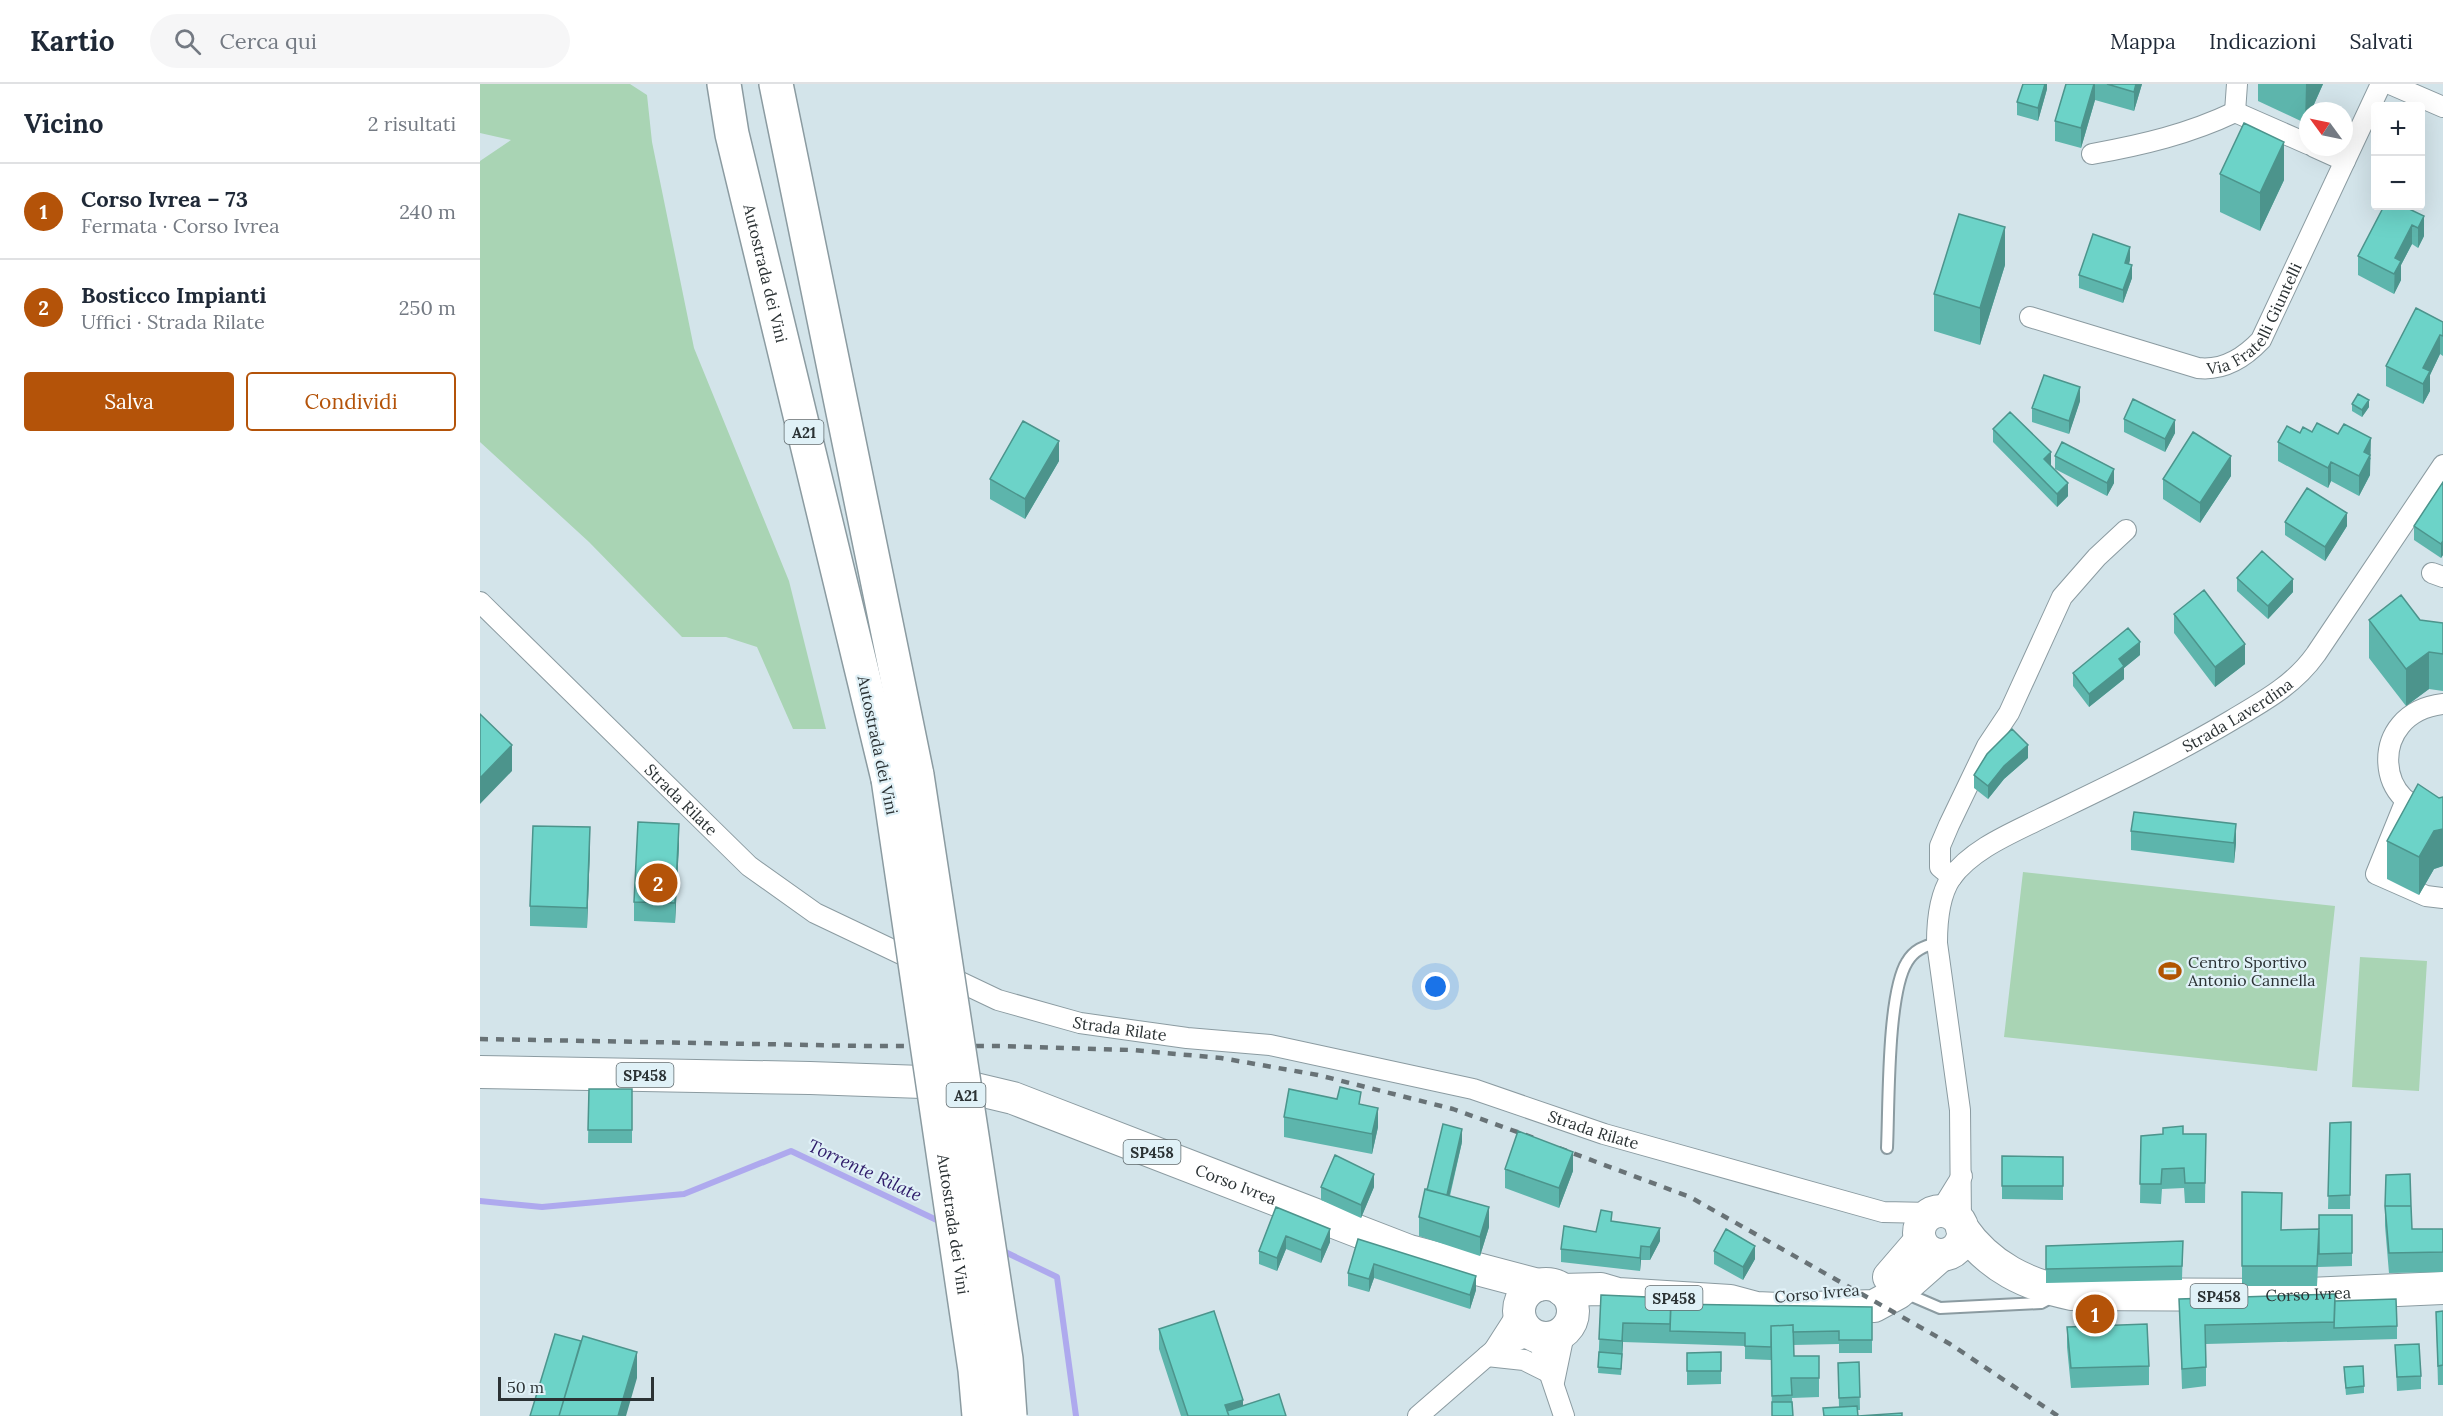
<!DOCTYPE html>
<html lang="it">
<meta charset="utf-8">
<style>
:root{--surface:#fff;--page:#f6f6f7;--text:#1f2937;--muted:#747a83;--line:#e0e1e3;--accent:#b45309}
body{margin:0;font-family:Lora,serif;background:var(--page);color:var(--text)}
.controls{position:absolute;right:18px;top:18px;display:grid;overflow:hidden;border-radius:6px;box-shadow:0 6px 24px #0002}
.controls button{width:54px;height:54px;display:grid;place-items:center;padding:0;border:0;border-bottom:2px solid var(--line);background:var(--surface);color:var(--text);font:30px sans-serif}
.compass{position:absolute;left:1819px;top:18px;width:54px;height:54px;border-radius:50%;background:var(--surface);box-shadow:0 6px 24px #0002;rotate:303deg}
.scale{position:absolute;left:18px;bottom:15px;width:156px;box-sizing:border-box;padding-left:6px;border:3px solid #2b3234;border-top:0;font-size:16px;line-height:21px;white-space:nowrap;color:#2b3234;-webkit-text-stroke:4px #e0f1f7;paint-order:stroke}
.you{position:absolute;left:956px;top:903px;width:21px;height:21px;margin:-15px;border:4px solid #fff;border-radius:50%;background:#1a73e8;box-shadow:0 0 0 9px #1a73e833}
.badge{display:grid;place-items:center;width:39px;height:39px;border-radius:50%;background:var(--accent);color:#fff;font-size:20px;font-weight:700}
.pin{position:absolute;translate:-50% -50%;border:3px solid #fff;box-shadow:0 2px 6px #0006}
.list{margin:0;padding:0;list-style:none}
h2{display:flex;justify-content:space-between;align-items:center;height:78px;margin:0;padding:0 24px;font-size:26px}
h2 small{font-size:20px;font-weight:400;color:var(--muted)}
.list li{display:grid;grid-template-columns:39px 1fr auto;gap:18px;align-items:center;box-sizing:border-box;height:96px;padding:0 24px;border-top:2px solid var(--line)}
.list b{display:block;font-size:22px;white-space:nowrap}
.list p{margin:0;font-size:20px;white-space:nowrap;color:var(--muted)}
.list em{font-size:20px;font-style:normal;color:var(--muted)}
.actions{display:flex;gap:12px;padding:18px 24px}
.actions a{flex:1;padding:14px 0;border:2px solid var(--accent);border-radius:6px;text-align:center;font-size:21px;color:var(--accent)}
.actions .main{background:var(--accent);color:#fff}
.icon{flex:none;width:33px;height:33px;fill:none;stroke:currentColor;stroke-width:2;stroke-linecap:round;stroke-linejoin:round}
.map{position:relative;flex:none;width:1963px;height:1332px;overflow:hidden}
header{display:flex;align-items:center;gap:36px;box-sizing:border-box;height:84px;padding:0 30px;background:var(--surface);border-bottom:2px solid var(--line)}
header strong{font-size:28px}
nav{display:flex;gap:33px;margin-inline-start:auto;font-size:21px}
.search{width:420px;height:54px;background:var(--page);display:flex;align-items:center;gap:15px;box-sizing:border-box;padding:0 21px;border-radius:33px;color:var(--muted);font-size:22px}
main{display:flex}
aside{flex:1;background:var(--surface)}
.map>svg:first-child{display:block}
.green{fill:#a9d4b4}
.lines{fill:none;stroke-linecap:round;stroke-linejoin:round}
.stream{stroke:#aea9ee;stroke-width:6}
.lane-casing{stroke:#8b9ba1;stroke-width:14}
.street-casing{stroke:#8b9ba1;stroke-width:22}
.primary-casing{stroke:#8b9ba1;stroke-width:34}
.highway-casing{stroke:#8b9ba1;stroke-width:36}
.lane{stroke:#fff;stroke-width:10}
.street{stroke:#fff;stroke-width:20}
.primary{stroke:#fff;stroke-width:32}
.highway{stroke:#fff;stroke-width:33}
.rail{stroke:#687276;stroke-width:4.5;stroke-dasharray:8 8;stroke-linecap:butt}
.highway-bridge-casing{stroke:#8b9ba1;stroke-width:36;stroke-linecap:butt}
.highway-bridge{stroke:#fff;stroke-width:33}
.wall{fill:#5db5ac}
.shaded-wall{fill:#4c948c}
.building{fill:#6cd3c8;stroke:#4c948c;stroke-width:1.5}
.labels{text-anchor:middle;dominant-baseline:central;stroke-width:4.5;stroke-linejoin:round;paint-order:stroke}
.shield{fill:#e0f1f7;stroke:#616b6e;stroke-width:1.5}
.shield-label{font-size:15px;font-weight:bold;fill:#2b3234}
.street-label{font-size:16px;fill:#2b3234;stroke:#e0f1f7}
.poi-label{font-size:16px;fill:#2b3234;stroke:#e0f1f7;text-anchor:start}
.water-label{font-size:18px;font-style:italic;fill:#2e1b69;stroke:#e0f1f7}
</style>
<header>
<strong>Kartio</strong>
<div class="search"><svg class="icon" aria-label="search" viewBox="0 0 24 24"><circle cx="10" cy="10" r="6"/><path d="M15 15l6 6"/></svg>Cerca qui</div>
<nav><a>Mappa</a><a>Indicazioni</a><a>Salvati</a></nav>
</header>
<main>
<aside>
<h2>Vicino<small>2 risultati</small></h2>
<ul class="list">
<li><span class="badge">1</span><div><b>Corso Ivrea – 73</b><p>Fermata · Corso Ivrea</p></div><em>240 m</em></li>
<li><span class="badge">2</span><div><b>Bosticco Impianti</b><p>Uffici · Strada Rilate</p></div><em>250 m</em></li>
</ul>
<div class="actions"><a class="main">Salva</a><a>Condividi</a></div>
</aside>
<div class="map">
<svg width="1963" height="1332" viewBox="0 0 1963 1332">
<rect width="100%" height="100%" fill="#d3e4ea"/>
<!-- green -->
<path class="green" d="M0,0H150L167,11L172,58L214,264L309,497L346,645H313L277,563L246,553H202L109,458L0,358V77L31,56L0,49Z
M1543,788L1855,822L1837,987L1524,953Z
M1880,873L1947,877L1939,1007L1872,1003Z"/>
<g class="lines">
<!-- stream -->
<path class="stream" d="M0,1117L62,1123L204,1110L311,1067L463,1139
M521,1166L577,1193L596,1332"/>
<!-- lane casing -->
<g class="lane-casing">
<path id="lane" d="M1407,1064C1409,1023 1407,910 1427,878C1434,866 1444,862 1457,859
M1425,1209L1460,1224L1561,1219L1574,1212"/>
</g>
<!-- street casing -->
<g class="street-casing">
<g id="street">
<path d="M1910,0L1963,23"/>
<path d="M1755,28L1757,0"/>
<path d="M1834,63L1865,77"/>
<path d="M1612,70C1662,61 1709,50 1755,28L1828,60"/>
<path id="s1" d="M1550,233L1718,284C1744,287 1764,274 1781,256L1901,0"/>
<path d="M1952,489L1963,493"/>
<path id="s2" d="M0,518L269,782L335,829L518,916L600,939L707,954L790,961L993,1005L1124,1050L1403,1128L1451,1129"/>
<path d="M1963,620C1885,629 1895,731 1963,729"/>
<path d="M1926,716L1896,790L1946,812L1963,814"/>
<path d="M1472,793L1460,783V762L1469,741L1507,662L1529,629L1582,513L1617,473L1646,446"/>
<path d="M1461,1126L1482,1092"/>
<path id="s3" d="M1481,1140L1480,1026L1457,859C1457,838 1459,812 1471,794C1492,765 1532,749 1562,734C1626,703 1690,673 1752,636C1784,617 1814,601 1836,570L1963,381"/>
<path d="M1057,1252L1084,1332"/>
<path d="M1014,1266L1052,1250"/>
<path d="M1007,1272L1044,1276L1070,1289"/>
<path d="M1074,1298L1085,1245"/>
<path d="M938,1332L1014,1266L1039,1227"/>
</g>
</g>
<!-- primary casing -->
<g class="primary-casing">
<g id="primary">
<path id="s4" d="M0,988L330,994L470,999L533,1014L929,1167L1058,1201"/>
<circle cx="1461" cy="1149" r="22"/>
<path id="s5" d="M1482,1144C1509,1183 1547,1201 1592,1210L1804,1211L1963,1204"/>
<path d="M1409,1193L1440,1157"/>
<circle cx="1066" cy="1227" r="27"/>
<path d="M1082,1206L1121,1205L1138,1210L1250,1217L1276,1224L1303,1225L1394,1222L1418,1209L1461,1171"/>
</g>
</g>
<!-- highway casing -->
<g class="highway-casing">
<g id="highway">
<path id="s6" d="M244,0L252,50L408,695"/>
<path d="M296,0L437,691"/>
</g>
</g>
<!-- lane -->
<use href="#lane" class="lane"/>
<!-- street -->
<use href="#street" class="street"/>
<!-- primary -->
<use href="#primary" class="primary"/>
<!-- highway -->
<use href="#highway" class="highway"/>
<!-- rail -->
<path class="rail" d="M0,955L386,962H520L652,966L741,974L838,991L973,1025L1054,1054
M1079,1064L1210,1113L1470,1260L1578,1332"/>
<!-- highway-bridge casing -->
<g class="highway-bridge-casing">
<g id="highway-bridge">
<path d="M437,691L526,1275L530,1332"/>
<path id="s7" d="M408,695L495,1286L499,1332"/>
</g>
</g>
<!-- highway-bridge -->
<use href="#highway-bridge" class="highway-bridge"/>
</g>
<!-- wall -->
<path class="wall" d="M1567,0V5L1558,37L1537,31V18Z
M1586,0H1662L1654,27L1615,16L1601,64L1575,57V37Z
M1778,0H1843L1831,27H1828V33L1825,39L1778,17Z
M1740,90L1804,96L1780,147L1740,128Z
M1923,122L1944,152L1938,164L1932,160L1921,181V196L1914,210L1878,191V172Z
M1650,176L1649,180L1652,194L1643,219L1599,204V191Z
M1525,181L1500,261L1454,247V210Z
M1963,238V272L1960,270L1950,291V307L1943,320L1906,302V282Z
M1600,317L1589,350L1552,338V324Z
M1872,320L1889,323L1882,333L1872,327Z
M1644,335L1695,349L1685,368L1644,348Z
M1513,345L1588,412L1577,423L1513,358Z
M1832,348L1891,374L1890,376V391L1879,412L1851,397L1848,404L1798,377V358L1820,349Z
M1575,372L1634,399L1627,412L1575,385Z
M579,377L545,435L510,415V395Z
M1751,392L1720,439L1683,415V395Z
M1963,398V471L1961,474L1934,456V442Z
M1805,438L1867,442L1845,477L1805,451Z
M1757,494L1813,508L1788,535L1757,507Z
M1694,530L1765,580L1735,603L1694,549Z
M1889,536L1963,539V607L1949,605L1926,622L1889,574Z
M1660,571L1644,584V595L1609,623L1593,602V589Z
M1548,674L1524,695L1508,715L1494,704V691Z
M1963,713V782L1954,785L1939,811L1907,795V757L1959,714Z
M1651,747L1756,759L1754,779L1651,766Z
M199,760L195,839L154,837V818Z
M110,763L107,844L50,842V822Z
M109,1005H152V1059H108Z
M881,1021L898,1043L892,1070L804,1053V1033Z
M1871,1038L1870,1125H1848L1850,1039Z
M1726,1050L1725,1119H1705L1704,1104L1682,1105L1681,1120L1660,1119L1661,1052Z
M982,1058L970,1112L1009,1143L1000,1172L939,1152V1133L947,1106Z
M1522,1072L1583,1073V1116L1522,1115Z
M1025,1085L1093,1087L1079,1124L1025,1104Z
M841,1103H894L881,1134L841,1116Z
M1762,1108L1801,1146L1838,1145L1872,1131V1182L1838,1183L1837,1202H1762Z
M1905,1122H1931L1932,1145H1963V1188L1909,1189L1905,1142Z
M796,1123L850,1158L841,1179L806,1165L797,1187L779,1180V1167Z
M1132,1138L1180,1157L1170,1176H1161L1160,1187L1081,1178V1165L1116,1148Z
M878,1155L996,1206L990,1225L894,1194L889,1208L868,1202V1189Z
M1703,1157L1702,1196L1566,1199V1162Z
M1234,1167L1275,1175L1263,1196L1234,1180Z
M1121,1211L1191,1220L1392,1223V1269H1359V1260L1313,1261L1314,1272H1339V1313L1312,1314L1313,1332H1292L1291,1261V1276L1265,1275V1262L1143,1258L1141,1291L1118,1289Z
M1699,1215L1855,1217L1917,1242V1255L1726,1260V1302L1702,1305Z
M1963,1227V1301H1958L1956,1228Z
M1587,1243L1669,1282V1301L1591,1304L1587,1263Z
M679,1245L763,1322L806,1332H701L679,1265Z
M1915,1261L1941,1292V1305L1917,1307Z
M1241,1268V1300L1207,1301V1269Z
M1379,1278L1380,1326H1378V1332H1343L1359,1323L1358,1279Z
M1864,1289L1884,1302V1309L1866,1311Z"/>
<!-- shaded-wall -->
<path class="shaded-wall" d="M1565,0H1567V5L1558,37V24Z
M1614,0H1615V16L1601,64V44Z
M1656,0H1662L1654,27V8Z
M1826,0H1843L1831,27H1828V33L1825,39Z
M1804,58V96L1780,147V109Z
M1944,132V152L1938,164V144Z
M1932,141V160L1921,181V196L1914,210L1915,174Z
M1525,143V181L1500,261V224Z
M1650,163V176L1645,192V179Z
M1652,181V194L1643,219V206Z
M1960,251V270L1950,291V307L1943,320V284Z
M1600,303V317L1589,350V337Z
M1889,316V323L1882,333V326Z
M1695,336V349L1685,368V355Z
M1891,354L1890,391L1879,412V392L1884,368Z
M579,357V377L545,435V415Z
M1571,368V382L1564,375Z
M1751,372V392L1720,439V419Z
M1851,378V397L1848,404V384Z
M1634,385V399L1627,412V399Z
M1588,399V412L1577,423V410Z
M1867,429V442L1845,477V463Z
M1963,457V471L1961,474V460Z
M1813,495V508L1788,535V522Z
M1660,558V571L1644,584V595L1609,623V610L1639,575Z
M1765,560V580L1735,603V583Z
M1949,568V605L1926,622V585Z
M32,661V687L0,720V694Z
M1548,661V674L1524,695L1508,715V702L1524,682Z
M199,740V760L195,839V819Z
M1756,740V759L1754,779V759Z
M110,743V763L107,844V824Z
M1963,745V782L1954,785L1939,811V773L1954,747Z
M898,1024V1043L892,1070V1050Z
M982,1045V1058L965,1130V1116Z
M1093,1068V1087L1079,1124V1104Z
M894,1090V1103L881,1134V1121Z
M1009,1123V1143L1000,1172V1153Z
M1180,1144V1157L1170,1176V1163Z
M850,1145V1158L841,1179V1166Z
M806,1152V1165L797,1187V1174Z
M1161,1162V1176L1160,1187V1174Z
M1275,1162V1175L1263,1196V1183Z
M894,1180V1194L889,1208V1195Z
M996,1192V1206L990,1225V1211Z
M1143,1239V1258L1141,1291L1142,1257Z
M157,1268V1294L146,1332H138Z
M763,1316V1332H747L745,1321Z"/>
<!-- building -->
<path class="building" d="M1543,0H1565L1558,24L1537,18Z
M1586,0H1614L1601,44L1575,37Z
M1627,0H1656L1654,8Z
M1764,39L1804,58L1780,109L1740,90Z
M1904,122H1923L1944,132L1938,144L1932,141L1915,174L1921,177L1914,190L1878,172Z
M1479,130L1525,143L1500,224L1454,210Z
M1613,150L1650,163L1645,179L1652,181L1643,206L1599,191Z
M1936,224L1963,238V252L1960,251L1943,284L1950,287L1943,300L1906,282Z
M1564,291L1600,303L1589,337L1552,324Z
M1878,310L1889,316L1882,326L1872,320Z
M1653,315L1695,336L1685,355L1644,335Z
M1530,328L1571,368L1564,375L1588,399L1577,410L1513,345Z
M543,337L579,357L545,415L510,395Z
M1837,339L1858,350L1864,340L1891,354L1884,368L1890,371L1879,392L1851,378L1848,384L1798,358L1807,342L1820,349L1823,343L1832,348Z
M1713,348L1751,372L1720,419L1683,395Z
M1582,358L1634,385L1627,399L1575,372Z
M1963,398V457L1961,460L1934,442Z
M1827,404L1867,429L1845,463L1805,438Z
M1782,467L1813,495L1788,522L1757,494Z
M1724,506L1765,560L1735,583L1694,530Z
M1921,511L1940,536L1963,539V570L1949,568L1926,585L1889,536Z
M1648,544L1660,558L1639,575L1644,582L1609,610L1593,589Z
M0,630L32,661L0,694Z
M1532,645L1548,661L1524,682L1508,702L1494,691L1507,670Z
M1938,700L1959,714L1963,713V745L1954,747L1939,773L1907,757Z
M1654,728L1756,740L1754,759L1651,747Z
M158,738L199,740L195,819L154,818Z
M53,742L110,743L107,824L50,822Z
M860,1003L881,1008L879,1020L898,1024L892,1050L804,1033L809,1005L857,1015Z
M109,1005H152V1046H108Z
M1871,1038L1870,1111L1848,1112L1850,1039Z
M963,1040L982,1045L967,1111L947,1106Z
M1703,1042V1050H1726L1725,1099H1705L1704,1084L1682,1085L1681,1100H1660L1661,1052L1683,1050V1044Z
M1038,1047L1093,1068L1079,1104L1025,1085Z
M855,1071L894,1090L881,1121L841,1103Z
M1522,1072L1583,1073V1102H1522Z
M1930,1090L1931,1122H1905L1906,1091Z
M945,1105L1009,1123L1000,1153L939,1133Z
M1762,1108L1802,1109L1801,1146L1839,1145L1837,1182H1762Z
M1905,1122H1931L1932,1145H1963V1168L1909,1169Z
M796,1123L850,1145L841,1166L806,1152L797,1174L779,1167Z
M1121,1126L1132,1128L1131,1137L1180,1144L1170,1163L1161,1162L1160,1174L1081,1165L1084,1142L1116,1148Z
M1839,1131H1872V1169L1839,1170Z
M1246,1145L1275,1162L1263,1183L1234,1167Z
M878,1155L996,1192L990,1211L894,1180L889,1195L868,1189Z
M1703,1157L1702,1182L1566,1185V1162Z
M1855,1210L1854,1238L1725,1241L1726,1283L1702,1285L1699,1215Z
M1121,1211L1191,1214L1190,1240L1143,1239L1142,1257L1119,1255Z
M1916,1215L1917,1242L1854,1244L1855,1217Z
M1191,1220L1392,1223V1256H1359V1247L1313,1248V1241L1291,1242V1263L1265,1262V1249L1190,1247Z
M734,1227L763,1316L745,1321L749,1332H708L679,1245Z
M1963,1227V1281L1958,1282L1956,1228Z
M1667,1240L1669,1282L1591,1284L1587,1243Z
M1313,1241L1314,1272H1339V1294H1311L1312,1311L1292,1312L1291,1242Z
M75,1250L101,1257L79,1332H50Z
M103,1252L157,1268L138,1332H79Z
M1939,1260L1941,1292L1917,1293L1915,1261Z
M1119,1268L1142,1270L1141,1285L1118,1283Z
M1241,1268V1287H1207V1269Z
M1379,1278L1380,1313L1359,1314L1358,1279Z
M1883,1282L1884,1302L1866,1304L1864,1283Z
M799,1310L806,1332H749L747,1327Z
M1292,1318H1312L1313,1332H1292Z
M1377,1322L1378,1332L1422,1329V1332H1344L1343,1324Z"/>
<!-- icons -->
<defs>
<g id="stadium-bare" transform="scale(1.8)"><path d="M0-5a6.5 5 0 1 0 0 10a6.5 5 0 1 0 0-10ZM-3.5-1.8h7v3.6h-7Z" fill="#b15400" stroke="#e0f1f7" stroke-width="2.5" paint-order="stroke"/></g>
</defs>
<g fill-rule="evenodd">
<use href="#stadium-bare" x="1690" y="887"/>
</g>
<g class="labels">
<!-- shield labels -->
<g class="shield">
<rect x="304.5" y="336" width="39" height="24" rx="4.5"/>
<rect x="136.5" y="979" width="57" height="24" rx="4.5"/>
<rect x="466.5" y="999" width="39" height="24" rx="4.5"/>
<rect x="643.5" y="1056" width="57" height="24" rx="4.5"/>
<rect x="1710.5" y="1200" width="57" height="24" rx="4.5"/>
<rect x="1165.5" y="1202" width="57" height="24" rx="4.5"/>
</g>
<g class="shield-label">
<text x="324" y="348">A21</text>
<text x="165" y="991">SP458</text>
<text x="486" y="1011">A21</text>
<text x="672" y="1068">SP458</text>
<text x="1739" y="1212">SP458</text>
<text x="1194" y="1214">SP458</text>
</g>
<!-- street labels -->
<g class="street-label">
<text stroke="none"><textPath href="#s6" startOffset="194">Autostrada dei Vini</textPath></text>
<text stroke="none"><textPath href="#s1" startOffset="258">Via Fratelli Giuntelli</textPath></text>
<text stroke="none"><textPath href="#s3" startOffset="681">Strada Laverdina</textPath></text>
<text transform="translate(398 661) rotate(78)">Autostrada dei Vini</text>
<text stroke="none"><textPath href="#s2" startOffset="282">Strada Rilate</textPath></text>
<text stroke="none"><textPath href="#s2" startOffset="786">Strada Rilate</textPath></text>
<text stroke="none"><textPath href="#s2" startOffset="1272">Strada Rilate</textPath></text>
<text stroke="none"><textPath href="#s4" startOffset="774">Corso Ivrea</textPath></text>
<text stroke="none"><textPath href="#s7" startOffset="450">Autostrada dei Vini</textPath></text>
<text transform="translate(1337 1209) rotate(-5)">Corso Ivrea</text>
<text stroke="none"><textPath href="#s5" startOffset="368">Corso Ivrea</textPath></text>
</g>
<!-- poi labels -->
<g class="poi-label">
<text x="1708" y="878">Centro Sportivo<tspan x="1708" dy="18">Antonio Cannella</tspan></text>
</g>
<!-- water labels -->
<g class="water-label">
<text transform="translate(385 1086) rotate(25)">Torrente Rilate</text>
</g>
</g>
</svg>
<div class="controls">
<button>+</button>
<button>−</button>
</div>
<svg class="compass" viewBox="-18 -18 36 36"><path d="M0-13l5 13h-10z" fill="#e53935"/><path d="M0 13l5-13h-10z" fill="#747a83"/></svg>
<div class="scale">50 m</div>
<div class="you"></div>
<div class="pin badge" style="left:1615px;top:1230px">1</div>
<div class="pin badge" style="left:178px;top:799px">2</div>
</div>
</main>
